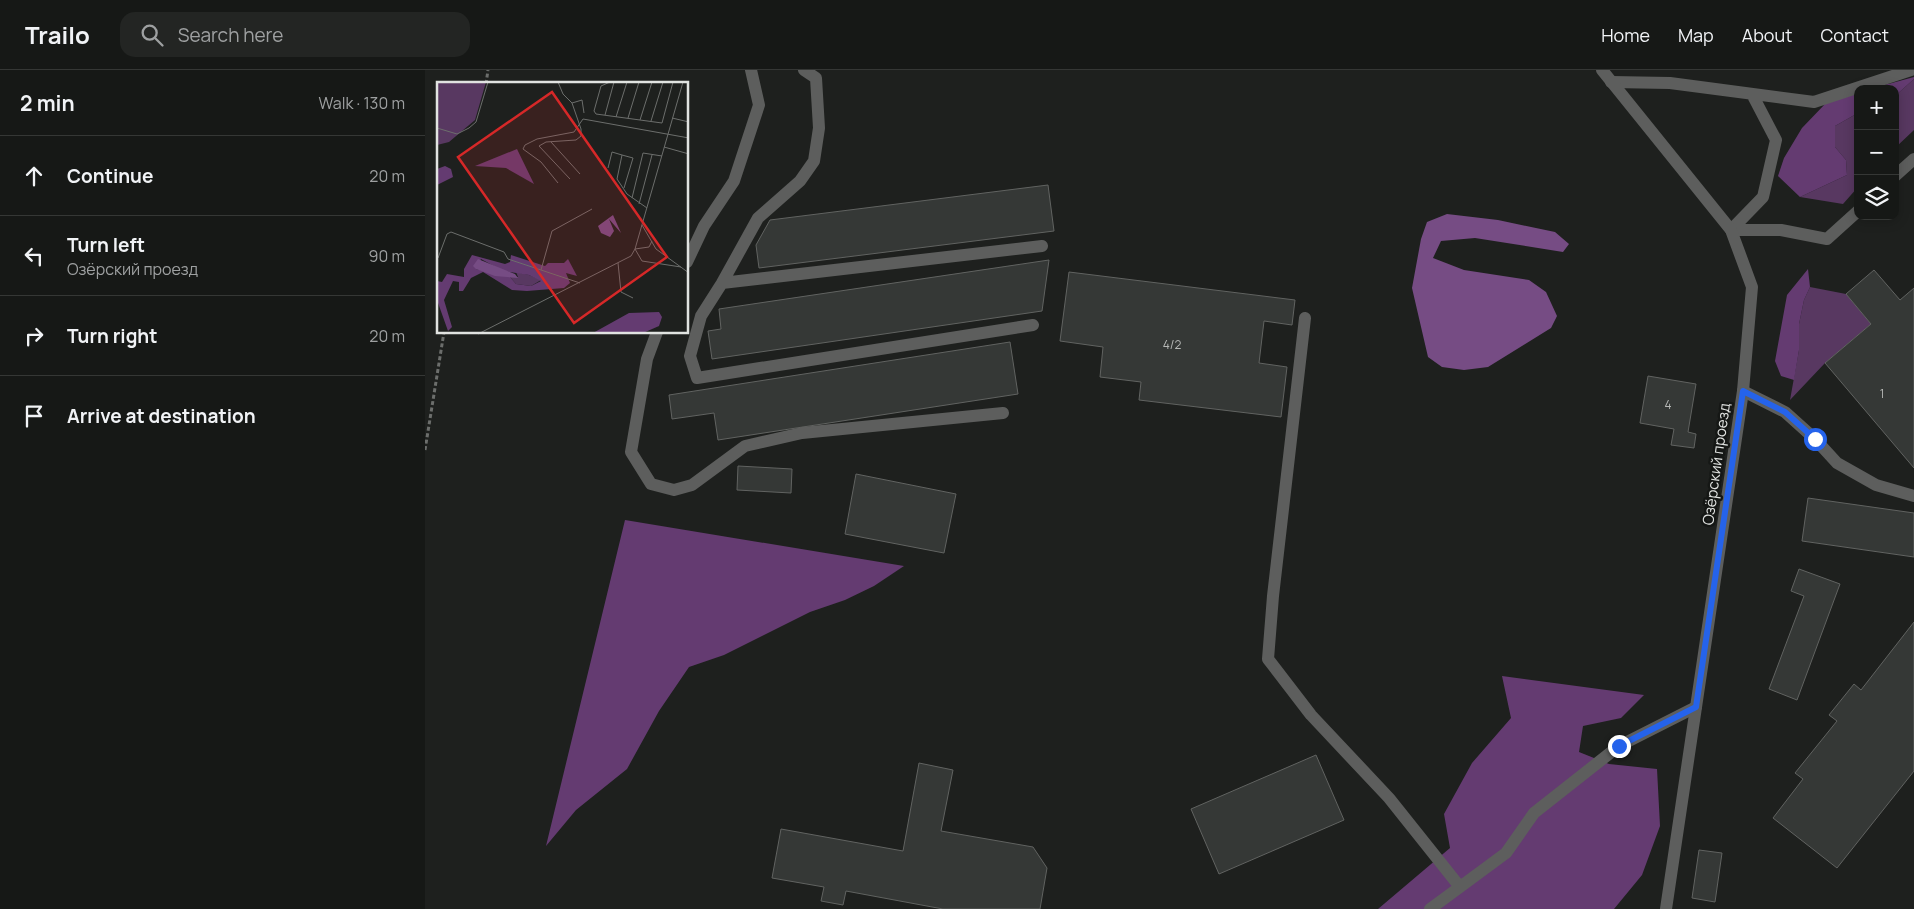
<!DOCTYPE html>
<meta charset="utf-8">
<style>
:root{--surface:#161816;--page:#232523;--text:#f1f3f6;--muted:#9ea0a1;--line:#353735}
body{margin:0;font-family:Manrope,sans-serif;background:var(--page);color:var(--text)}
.controls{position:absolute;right:15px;top:15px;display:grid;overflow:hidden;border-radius:10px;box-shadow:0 2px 12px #0003}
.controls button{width:45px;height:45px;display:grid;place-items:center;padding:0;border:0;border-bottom:1px solid var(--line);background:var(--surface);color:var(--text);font:25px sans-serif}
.stop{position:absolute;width:15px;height:15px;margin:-11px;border:4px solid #2563eb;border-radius:50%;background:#fff}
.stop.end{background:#2563eb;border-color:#fff;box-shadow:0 1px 5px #0008}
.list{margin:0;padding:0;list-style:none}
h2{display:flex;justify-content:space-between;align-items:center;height:65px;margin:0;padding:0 20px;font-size:21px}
h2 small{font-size:16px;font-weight:400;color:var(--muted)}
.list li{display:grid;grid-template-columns:32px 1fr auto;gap:15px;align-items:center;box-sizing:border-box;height:80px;padding:0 20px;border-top:1px solid var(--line)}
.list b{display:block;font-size:19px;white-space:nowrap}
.list p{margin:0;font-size:16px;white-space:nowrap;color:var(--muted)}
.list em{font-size:16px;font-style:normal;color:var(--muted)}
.icon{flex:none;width:28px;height:28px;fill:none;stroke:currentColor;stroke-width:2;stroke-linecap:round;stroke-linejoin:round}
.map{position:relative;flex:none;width:1489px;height:839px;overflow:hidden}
header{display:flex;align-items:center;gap:30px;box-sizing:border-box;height:70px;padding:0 25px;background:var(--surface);border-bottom:1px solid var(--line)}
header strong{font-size:24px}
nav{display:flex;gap:28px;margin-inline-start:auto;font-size:18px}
.search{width:350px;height:45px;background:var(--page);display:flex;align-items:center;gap:12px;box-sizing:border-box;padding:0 18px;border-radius:15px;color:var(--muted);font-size:19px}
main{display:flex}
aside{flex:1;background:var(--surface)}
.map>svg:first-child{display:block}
.green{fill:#583861}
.forest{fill:#643b71}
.water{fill:#764c84}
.building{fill:#353836;stroke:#616361}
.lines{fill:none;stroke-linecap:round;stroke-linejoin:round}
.path{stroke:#6c6e6c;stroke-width:3;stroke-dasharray:4 2.5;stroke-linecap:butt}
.service{stroke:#5d5e5d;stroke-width:12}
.minor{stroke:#5d5e5d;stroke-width:12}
.route{stroke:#2563eb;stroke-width:6}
.labels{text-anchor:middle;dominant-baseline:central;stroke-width:5;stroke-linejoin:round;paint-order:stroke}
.number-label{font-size:12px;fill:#b6b8b6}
.street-label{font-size:15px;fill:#e1e3e1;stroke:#151715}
.inset-road{fill:none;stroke:#6c6e6c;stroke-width:1}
.view{fill:#d62828;fill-opacity:0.15;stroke:#d62828;stroke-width:2.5}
.inset-edge{fill:none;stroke:#e1e3e1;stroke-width:2.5}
</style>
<header>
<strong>Trailo</strong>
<div class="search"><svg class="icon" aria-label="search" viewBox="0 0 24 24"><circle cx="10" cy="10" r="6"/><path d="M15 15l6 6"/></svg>Search here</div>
<nav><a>Home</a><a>Map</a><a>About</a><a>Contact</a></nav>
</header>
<main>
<aside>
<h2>2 min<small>Walk · 130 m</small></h2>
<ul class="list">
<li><svg class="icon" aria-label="ahead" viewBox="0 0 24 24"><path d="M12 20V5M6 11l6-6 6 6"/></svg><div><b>Continue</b></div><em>20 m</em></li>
<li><svg class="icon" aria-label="left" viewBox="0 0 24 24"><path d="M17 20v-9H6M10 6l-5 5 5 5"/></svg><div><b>Turn left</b><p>Озёрский проезд</p></div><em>90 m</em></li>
<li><svg class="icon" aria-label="right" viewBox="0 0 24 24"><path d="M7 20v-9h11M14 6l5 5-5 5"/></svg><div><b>Turn right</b></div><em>20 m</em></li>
<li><svg class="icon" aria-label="arrive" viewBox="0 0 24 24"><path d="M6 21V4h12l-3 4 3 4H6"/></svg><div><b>Arrive at destination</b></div></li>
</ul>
</aside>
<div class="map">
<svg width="1489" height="839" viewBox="0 0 1489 839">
<rect width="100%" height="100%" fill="#1e201e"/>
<!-- green -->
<path class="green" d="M1489,9V60L1470,78V26Z
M1433,43V117L1418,134L1375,127L1422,105L1421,90L1410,77V56Z
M1385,217L1421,224L1446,254L1400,293L1365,330L1374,280V254L1379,230Z"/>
<!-- forest -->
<path class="forest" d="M1489,7V9L1470,26V19H1445Z
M1433,23V43L1410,56V77L1421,90L1422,105L1375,127L1353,106L1359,88L1377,58L1401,33Z
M1383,199L1385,217L1379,230L1374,254V280L1369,310L1356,306L1350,291L1362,225Z
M200,450L479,496L449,516L420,530L385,542L299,585L264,597L234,641L202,699L151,740L121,776Z
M1077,606L1219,625L1196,648L1158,656L1154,682L1184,694L1232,699L1235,756L1217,805L1189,839H953L1025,778L1019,744L1047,693L1086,648Z"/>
<!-- water -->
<path class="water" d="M1022,144L1073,150L1130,162L1144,174L1138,182L1050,168L1016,171L1008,188L1039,200L1104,210L1121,222L1132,246L1126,258L1063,297L1039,300L1017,297L1003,287L987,218L996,169L1002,152Z"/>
<!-- building -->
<path class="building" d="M623,115L629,161L334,198L331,175L345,150Z
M624,190L617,241L287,289L283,261L296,259L294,239Z
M1449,200L1475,230L1489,218V398L1400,293L1446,254L1421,224Z
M644,202L870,230L867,255L839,251L834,293L862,297L856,347L714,330L716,312L675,307L678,277L635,271Z
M585,272L593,324L293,370L289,343L247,349L244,325Z
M1223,306L1271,314L1263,362L1271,364L1269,378L1246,375L1249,359L1215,353Z
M313,396L367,399L366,423L312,420Z
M431,404L531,424L519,483L420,464Z
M1383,428L1489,443V487L1377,471Z
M1374,499L1415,514L1372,630L1344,619L1379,526L1366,521Z
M1489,552V701L1412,798L1348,748L1378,709L1370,703L1412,651L1404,645L1429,614L1436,620Z
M891,685L919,750L794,804L766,739Z
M494,693L528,700L516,761L608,777L622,798L615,839H518L421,821L418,835L396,831L399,817L347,808L356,759L478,781Z
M1274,780L1297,783L1290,832L1267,828Z"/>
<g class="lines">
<!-- path -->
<path class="path" d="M61,14L63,0
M0,380L19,262"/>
<!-- service -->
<path class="service" d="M379,0L391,8L394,58L389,91L375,111L333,148L297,213L276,246L265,286L272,308L608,255
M1186,12L1245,13L1389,32L1486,0
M1470,106L1489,89
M1306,160L1338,127L1351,70L1327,24
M1306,160H1356L1402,169L1433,141
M262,192L279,156L309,111L334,35L326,0
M297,213L617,176
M880,248L848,526L843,589L886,645L964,728L1035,817L1081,783L1109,743L1194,676L1271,637
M232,262L222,289L206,382L226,414L249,420L267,415L320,376L377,363L578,343
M1318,321L1360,342L1390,369L1412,393L1451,415L1489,426
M1005,839L1035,817"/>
<!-- minor -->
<path class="minor" d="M1177,0L1306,160L1327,217L1318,321L1241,839"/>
</g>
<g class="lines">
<!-- route -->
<path class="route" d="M1194,676L1271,637L1318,321L1360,342L1390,369"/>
</g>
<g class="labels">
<!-- number labels -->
<g class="number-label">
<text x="747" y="274">4/2</text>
<text x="1457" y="323">1</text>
<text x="1243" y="334">4</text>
</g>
<!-- street labels -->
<g class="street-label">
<text transform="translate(1291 394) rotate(-82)">Озёрский проезд</text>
</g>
</g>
<!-- overview -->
<g transform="translate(12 12)">
<rect width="251" height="251" fill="#1e201e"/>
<path d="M0,0H49L38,38L12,60L0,63ZM79,190L92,193L104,198L94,204L79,202L73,195H81Z" fill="#583861"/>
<path d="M80,67L97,102L69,86L38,84ZM8,84L14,87L16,95L0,103V87ZM35,173L68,182L73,180L74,173L108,184L111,181H127L131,177L140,194L129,191L133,201L127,206L90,209L75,208L46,190L34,196L26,209H22V200L16,199L7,218L15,245L11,249L0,218V199L5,200L10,192L27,195V187ZM44,177L66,189L92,193L104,199L94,204L79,202L73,195L39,187ZM222,230L225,235L222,244L206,251H156L192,231Z" fill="#643b71" fill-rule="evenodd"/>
<path d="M176,133L184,151L172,137L177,149L173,155L164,151L161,144ZM41,177L78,192L81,196L58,194L39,187L36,184Z" fill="#764c84"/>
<path class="inset-road" d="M121,0L126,12L135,21M173,0L164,4L157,29L159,32L225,41L236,0M168,33L177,0M179,35L190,0M191,36L202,0M235,36L252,40M203,38L215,0M214,39L226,0M0,46L20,52L32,46L39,40L51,0M114,60L143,92M227,65L252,72M185,73L196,76L187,106M171,86L175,70L185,73L180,97L190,112L210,126M133,97L102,64L109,60L139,58L144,54V47L135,21L145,18L147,31M121,101L104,80L86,67L88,63L100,57L137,50L146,37L252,56M195,116L206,71L225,74M202,122L215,73M205,143L219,167L252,191M198,167L205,179L244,185M198,167L212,165L215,159M1,176L10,152L14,150L67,170L71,177L104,188M181,181L184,210L196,216M143,201L104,188L115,149L155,127M41,252L194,174L198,167L246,0"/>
<path class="view" d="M115,10L230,175L137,241L21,75Z"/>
<rect width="251" height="251" class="inset-edge"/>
</g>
</svg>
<div class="controls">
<button>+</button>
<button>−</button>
<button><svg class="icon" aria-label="layers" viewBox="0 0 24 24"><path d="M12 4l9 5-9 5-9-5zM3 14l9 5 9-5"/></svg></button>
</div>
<div class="stop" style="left:1390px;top:369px"></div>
<div class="stop end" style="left:1194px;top:676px"></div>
</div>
</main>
